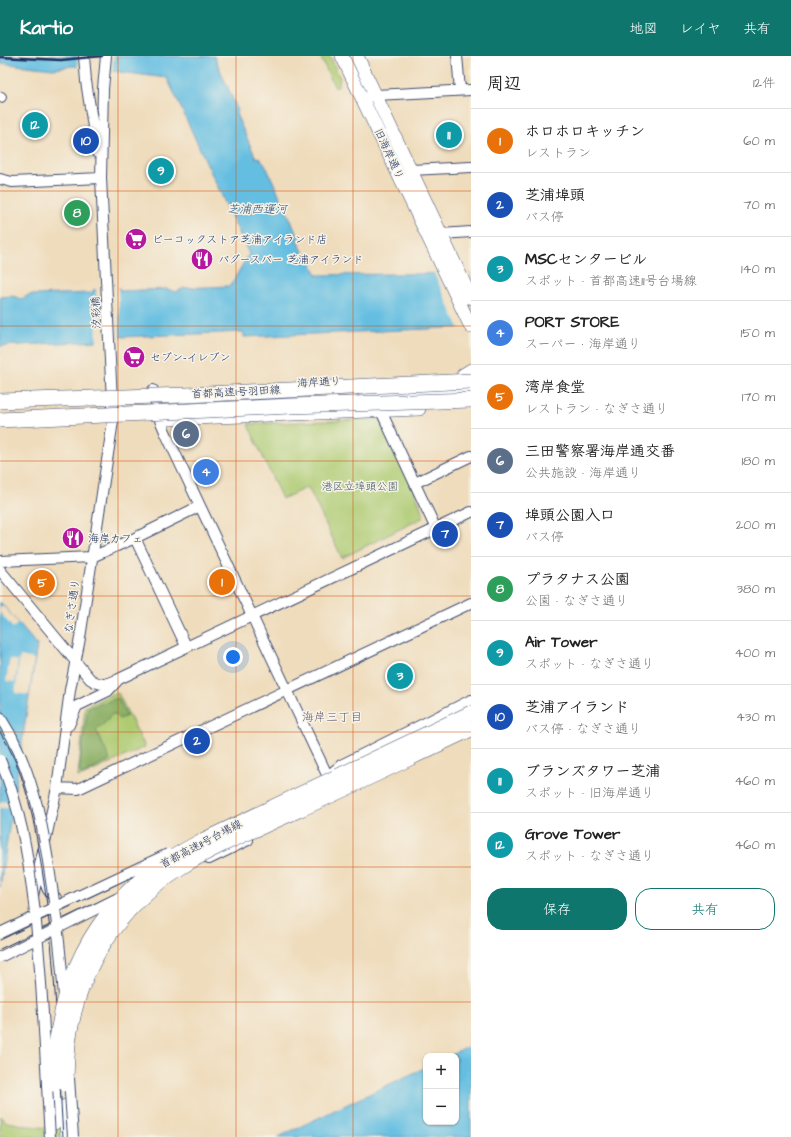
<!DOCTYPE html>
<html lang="ja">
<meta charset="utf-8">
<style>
:root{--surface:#fff;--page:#f6f6f6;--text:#222;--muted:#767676;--line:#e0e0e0;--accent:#0f766e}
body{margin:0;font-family:"Architects Daughter","Klee One",sans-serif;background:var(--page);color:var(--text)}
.controls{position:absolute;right:12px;bottom:12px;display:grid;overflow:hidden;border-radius:8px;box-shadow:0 1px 3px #0004}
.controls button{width:36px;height:36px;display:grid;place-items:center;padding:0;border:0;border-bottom:1px solid var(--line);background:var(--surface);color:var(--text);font:20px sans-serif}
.you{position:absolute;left:233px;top:601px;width:14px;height:14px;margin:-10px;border:3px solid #fff;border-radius:50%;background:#1a73e8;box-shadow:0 0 0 6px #1a73e833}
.badge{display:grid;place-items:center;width:26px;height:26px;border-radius:50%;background:var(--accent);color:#fff;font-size:13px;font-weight:700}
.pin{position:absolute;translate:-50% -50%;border:2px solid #fff;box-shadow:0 1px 4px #0006}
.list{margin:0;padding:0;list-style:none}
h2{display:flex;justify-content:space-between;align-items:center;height:52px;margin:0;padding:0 16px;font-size:17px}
h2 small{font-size:13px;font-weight:400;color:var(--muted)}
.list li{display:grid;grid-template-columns:26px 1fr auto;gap:12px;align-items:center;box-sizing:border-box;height:64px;padding:0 16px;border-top:1px solid var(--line)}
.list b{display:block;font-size:15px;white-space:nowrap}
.list p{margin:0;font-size:13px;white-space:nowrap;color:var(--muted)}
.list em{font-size:13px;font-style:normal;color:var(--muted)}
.actions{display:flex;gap:8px;padding:12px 16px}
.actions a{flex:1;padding:9px 0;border:1px solid var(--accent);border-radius:16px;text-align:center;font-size:14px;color:var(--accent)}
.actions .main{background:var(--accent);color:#fff}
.map{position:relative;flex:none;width:471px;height:1081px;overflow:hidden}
header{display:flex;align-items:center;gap:24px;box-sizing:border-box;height:56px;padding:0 20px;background:var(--accent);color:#fff}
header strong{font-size:19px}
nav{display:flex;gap:22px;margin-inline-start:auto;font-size:14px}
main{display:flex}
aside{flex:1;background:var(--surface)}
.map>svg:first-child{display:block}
.green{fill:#aecb72;stroke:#647d68}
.forest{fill:#8aaf64;stroke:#526f61}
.water{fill:#64bee1;stroke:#4076a0}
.pier{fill:#efdcbc}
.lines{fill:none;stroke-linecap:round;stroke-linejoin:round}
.minor-casing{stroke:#3b496c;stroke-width:12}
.major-casing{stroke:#3b496c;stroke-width:14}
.highway-casing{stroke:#3b496c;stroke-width:16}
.minor{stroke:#fff;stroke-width:10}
.major{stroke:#fff;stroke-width:13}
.highway{stroke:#fff;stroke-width:15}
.tram{stroke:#1b2f5e;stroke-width:1}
.rail{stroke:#1b2f5e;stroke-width:2.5}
.minor-bridge-casing{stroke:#3b496c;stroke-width:12;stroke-linecap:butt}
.highway-bridge-casing{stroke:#3b496c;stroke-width:16;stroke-linecap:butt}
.minor-bridge{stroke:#fff;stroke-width:10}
.highway-bridge{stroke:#fff;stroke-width:15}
.grid{fill:none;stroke:#d45514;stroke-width:1;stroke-opacity:0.55}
.labels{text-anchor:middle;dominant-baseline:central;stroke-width:3;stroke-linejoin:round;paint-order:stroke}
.street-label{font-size:11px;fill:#1b2f5e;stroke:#f7f3e8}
.poi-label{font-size:11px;fill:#1b2f5e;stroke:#f7f3e8;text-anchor:start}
.park-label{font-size:11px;fill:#405663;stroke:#f7f3e8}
.water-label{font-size:12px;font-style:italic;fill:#2d537f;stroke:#f7f3e8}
.neighbourhood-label{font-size:12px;fill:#635568;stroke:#f7f3e8}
</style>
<header>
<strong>Kartio</strong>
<nav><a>地図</a><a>レイヤ</a><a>共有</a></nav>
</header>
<main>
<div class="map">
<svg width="471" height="1081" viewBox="0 0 471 1081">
<rect width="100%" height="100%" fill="#f7f3e8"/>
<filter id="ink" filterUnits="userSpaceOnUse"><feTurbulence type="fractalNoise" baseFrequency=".025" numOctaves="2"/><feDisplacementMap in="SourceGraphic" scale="8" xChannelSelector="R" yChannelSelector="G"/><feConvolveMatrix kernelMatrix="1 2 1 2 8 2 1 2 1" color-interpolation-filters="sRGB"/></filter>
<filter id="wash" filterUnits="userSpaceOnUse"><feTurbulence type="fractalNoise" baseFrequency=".012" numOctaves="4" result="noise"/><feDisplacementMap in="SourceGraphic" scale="16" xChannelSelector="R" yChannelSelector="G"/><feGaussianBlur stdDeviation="0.9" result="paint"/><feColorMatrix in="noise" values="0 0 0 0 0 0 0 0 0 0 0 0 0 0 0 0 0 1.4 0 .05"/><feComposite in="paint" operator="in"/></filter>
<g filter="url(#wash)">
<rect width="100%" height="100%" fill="#efdcbc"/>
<!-- green -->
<path class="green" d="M320,0H330L340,22L338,30L335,32Z
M381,363L415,435L424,461L342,502L308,431L282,443L248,368Z
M118,637L145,691L82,720L78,721L85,651L110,639Z
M0,1060L7,1066L29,1070L57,1073L66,1068L72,1081H0Z"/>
<!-- forest -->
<path class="forest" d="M118,642L127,660L119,663L115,658L110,659L108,664L96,674L110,704L82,719L79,714L88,652Z"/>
<!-- water -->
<path class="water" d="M0,0H214L238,55L236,58L256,102L259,101L265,108L299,182L297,184L307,203L309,202L317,219L471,217V271L244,281V276L119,281V284L0,290V241L13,240L21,243L29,239L93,237V234L119,232L120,235L167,233L176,236L184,232L230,230L249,198L167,22L73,10L53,13L0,7Z
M0,546L37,589L0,831Z
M471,989V1081H278L426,1011V1066H456V1000H449Z"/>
<!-- pier -->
<path class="pier" d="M77,0H114L112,16L78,12Z
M433,215H469L471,218V273L460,274Z
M118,231L120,285L97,287L96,232Z
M3,550L18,567L13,572L0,557V552Z
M20,600L34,603L29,639L15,637Z
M10,603L18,605L15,626L6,625Z
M14,744L13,750L0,752V746Z"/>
</g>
<g filter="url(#ink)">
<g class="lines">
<!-- minor casing -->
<g class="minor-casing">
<path id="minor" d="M84,0L86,25L97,97
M457,0L460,34
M370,40L376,39L471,34
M0,41H1
M411,114L471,111
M0,123L12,126L101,122
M436,180L441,178L471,176
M153,334L160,364L167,380L330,725
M381,355L436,473
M415,427L471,400
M135,482L186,590
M0,505L92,501L135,482L200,450
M0,514L90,623C102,631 107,628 119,623L471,456
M0,661L12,681
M69,669L77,650L108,635L118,624
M328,720L341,709L471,644
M57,732L78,733L471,547
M209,803L248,784
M40,814L48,834L56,842
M33,840L57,732L70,634L80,582L113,365L101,122L103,33L106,0"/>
</g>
<!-- major casing -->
<g class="major-casing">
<path id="major" d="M342,0L471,271
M357,0L471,242
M463,319L471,314
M169,363L419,353"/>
</g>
<!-- highway casing -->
<g class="highway-casing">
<path id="highway" d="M366,337L471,334
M53,1028L54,1066
M66,1051L68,1081"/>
</g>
<!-- minor -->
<use href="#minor" class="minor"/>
<!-- major -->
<use href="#major" class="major"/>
<!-- highway -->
<use href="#highway" class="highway"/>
<!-- tram -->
<path class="tram" d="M0,676C23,712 32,754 39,796C56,890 57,986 63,1081
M0,884L471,659
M0,893L471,666"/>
<!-- rail -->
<path class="rail" d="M0,1L61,4L102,0"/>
<!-- minor-bridge casing -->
<g class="minor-bridge-casing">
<path id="minor-bridge" d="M12,681C35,727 44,775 51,825C57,863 61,902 64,940
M0,704C20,749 28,799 34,848C43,925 45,1003 50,1081
M0,877L168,798
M0,901L118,842
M69,1022L73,1081"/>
</g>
<!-- highway-bridge casing -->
<g class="highway-bridge-casing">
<path id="highway-bridge" d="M0,345L187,339L471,325
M0,364L291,350L471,344
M53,1028C56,943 81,869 151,816C167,804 183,795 200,786L471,657
M66,1028C66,1015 67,1001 68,988C77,914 118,850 181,811C217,788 258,773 296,755C355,729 413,700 471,673"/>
</g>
<!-- minor-bridge -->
<use href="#minor-bridge" class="minor-bridge"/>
<!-- highway-bridge -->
<use href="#highway-bridge" class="highway-bridge"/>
</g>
</g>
<!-- grid -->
<path class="grid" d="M118,0V1081M236,0V1081M353,0V1081M0,135H471M0,270H471M0,405H471M0,540H471M0,676H471M0,811H471M0,946H471"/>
<!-- icons -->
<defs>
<g id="supermarket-disc" transform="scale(1.15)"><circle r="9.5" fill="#b5179e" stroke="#f7f3e8"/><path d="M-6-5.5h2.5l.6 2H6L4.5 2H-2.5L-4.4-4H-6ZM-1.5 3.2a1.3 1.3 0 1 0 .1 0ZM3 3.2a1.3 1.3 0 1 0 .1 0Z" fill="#fff"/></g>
<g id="restaurant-disc" transform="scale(1.15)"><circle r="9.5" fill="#b5179e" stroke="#f7f3e8"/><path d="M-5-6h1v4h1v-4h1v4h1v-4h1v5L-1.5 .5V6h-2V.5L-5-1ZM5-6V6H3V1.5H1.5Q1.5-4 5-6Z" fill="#fff"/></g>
</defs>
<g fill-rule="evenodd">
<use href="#supermarket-disc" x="136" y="183"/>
<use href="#restaurant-disc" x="202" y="203"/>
<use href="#supermarket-disc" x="134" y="301"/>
<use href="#restaurant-disc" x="73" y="482"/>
</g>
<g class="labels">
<!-- street labels -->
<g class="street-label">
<text transform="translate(389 98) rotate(65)">旧海岸通り</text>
<text transform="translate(96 257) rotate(-93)">汐彩橋</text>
<text transform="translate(319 326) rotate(-3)">海岸通り</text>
<text transform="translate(236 336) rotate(-3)">首都高速1号羽田線</text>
<text transform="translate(72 550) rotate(-82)">なぎさ通り</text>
<text transform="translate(201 788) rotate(-28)">首都高速11号台場線</text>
</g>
<!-- poi labels -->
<g class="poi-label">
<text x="152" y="183">ピーコックストア芝浦アイランド店</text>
<text x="218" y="203">バグースバー 芝浦アイランド</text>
<text x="150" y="301">セブン-イレブン</text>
<text x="88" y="482">海岸カフェ</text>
</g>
<!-- park labels -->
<g class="park-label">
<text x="360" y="430">港区立埠頭公園</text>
</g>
<!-- water labels -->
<g class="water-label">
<text x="257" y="153">芝浦西運河</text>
</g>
<!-- neighbourhood labels -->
<g class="neighbourhood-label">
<text x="332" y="661">海岸三丁目</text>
</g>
</g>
</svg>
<div class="controls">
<button>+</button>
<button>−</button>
</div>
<div class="you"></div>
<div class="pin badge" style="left:222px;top:526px;background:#e8710a">1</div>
<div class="pin badge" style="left:197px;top:685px;background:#1a4fb4">2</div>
<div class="pin badge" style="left:400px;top:620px;background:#0f9aa8">3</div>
<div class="pin badge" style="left:206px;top:416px;background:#3f7fe0">4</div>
<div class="pin badge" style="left:42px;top:527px;background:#e8710a">5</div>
<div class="pin badge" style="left:186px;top:378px;background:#5c6f8a">6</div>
<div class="pin badge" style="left:445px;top:478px;background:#1a4fb4">7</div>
<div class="pin badge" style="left:77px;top:157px;background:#2e9e5b">8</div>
<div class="pin badge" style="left:161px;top:115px;background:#0f9aa8">9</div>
<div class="pin badge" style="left:86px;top:85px;background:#1a4fb4">10</div>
<div class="pin badge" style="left:449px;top:79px;background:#0f9aa8">11</div>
<div class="pin badge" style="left:35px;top:69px;background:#0f9aa8">12</div>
</div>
<aside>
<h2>周辺<small>12件</small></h2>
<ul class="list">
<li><span class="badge" style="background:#e8710a">1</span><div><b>ホロホロキッチン</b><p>レストラン</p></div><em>60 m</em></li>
<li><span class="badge" style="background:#1a4fb4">2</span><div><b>芝浦埠頭</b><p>バス停</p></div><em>70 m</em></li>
<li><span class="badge" style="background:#0f9aa8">3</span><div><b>MSCセンタービル</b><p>スポット · 首都高速11号台場線</p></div><em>140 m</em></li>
<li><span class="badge" style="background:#3f7fe0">4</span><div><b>PORT STORE</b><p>スーパー · 海岸通り</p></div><em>150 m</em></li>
<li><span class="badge" style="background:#e8710a">5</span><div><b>湾岸食堂</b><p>レストラン · なぎさ通り</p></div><em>170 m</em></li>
<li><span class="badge" style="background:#5c6f8a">6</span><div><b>三田警察署海岸通交番</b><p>公共施設 · 海岸通り</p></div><em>180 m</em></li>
<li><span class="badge" style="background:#1a4fb4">7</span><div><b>埠頭公園入口</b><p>バス停</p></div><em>200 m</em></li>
<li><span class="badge" style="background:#2e9e5b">8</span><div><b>プラタナス公園</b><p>公園 · なぎさ通り</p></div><em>380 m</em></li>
<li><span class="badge" style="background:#0f9aa8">9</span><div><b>Air Tower</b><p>スポット · なぎさ通り</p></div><em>400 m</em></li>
<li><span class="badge" style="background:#1a4fb4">10</span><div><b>芝浦アイランド</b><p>バス停 · なぎさ通り</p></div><em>430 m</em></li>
<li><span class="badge" style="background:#0f9aa8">11</span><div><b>ブランズタワー芝浦</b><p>スポット · 旧海岸通り</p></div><em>460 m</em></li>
<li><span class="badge" style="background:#0f9aa8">12</span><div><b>Grove Tower</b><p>スポット · なぎさ通り</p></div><em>460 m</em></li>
</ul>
<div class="actions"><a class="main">保存</a><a>共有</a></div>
</aside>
</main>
